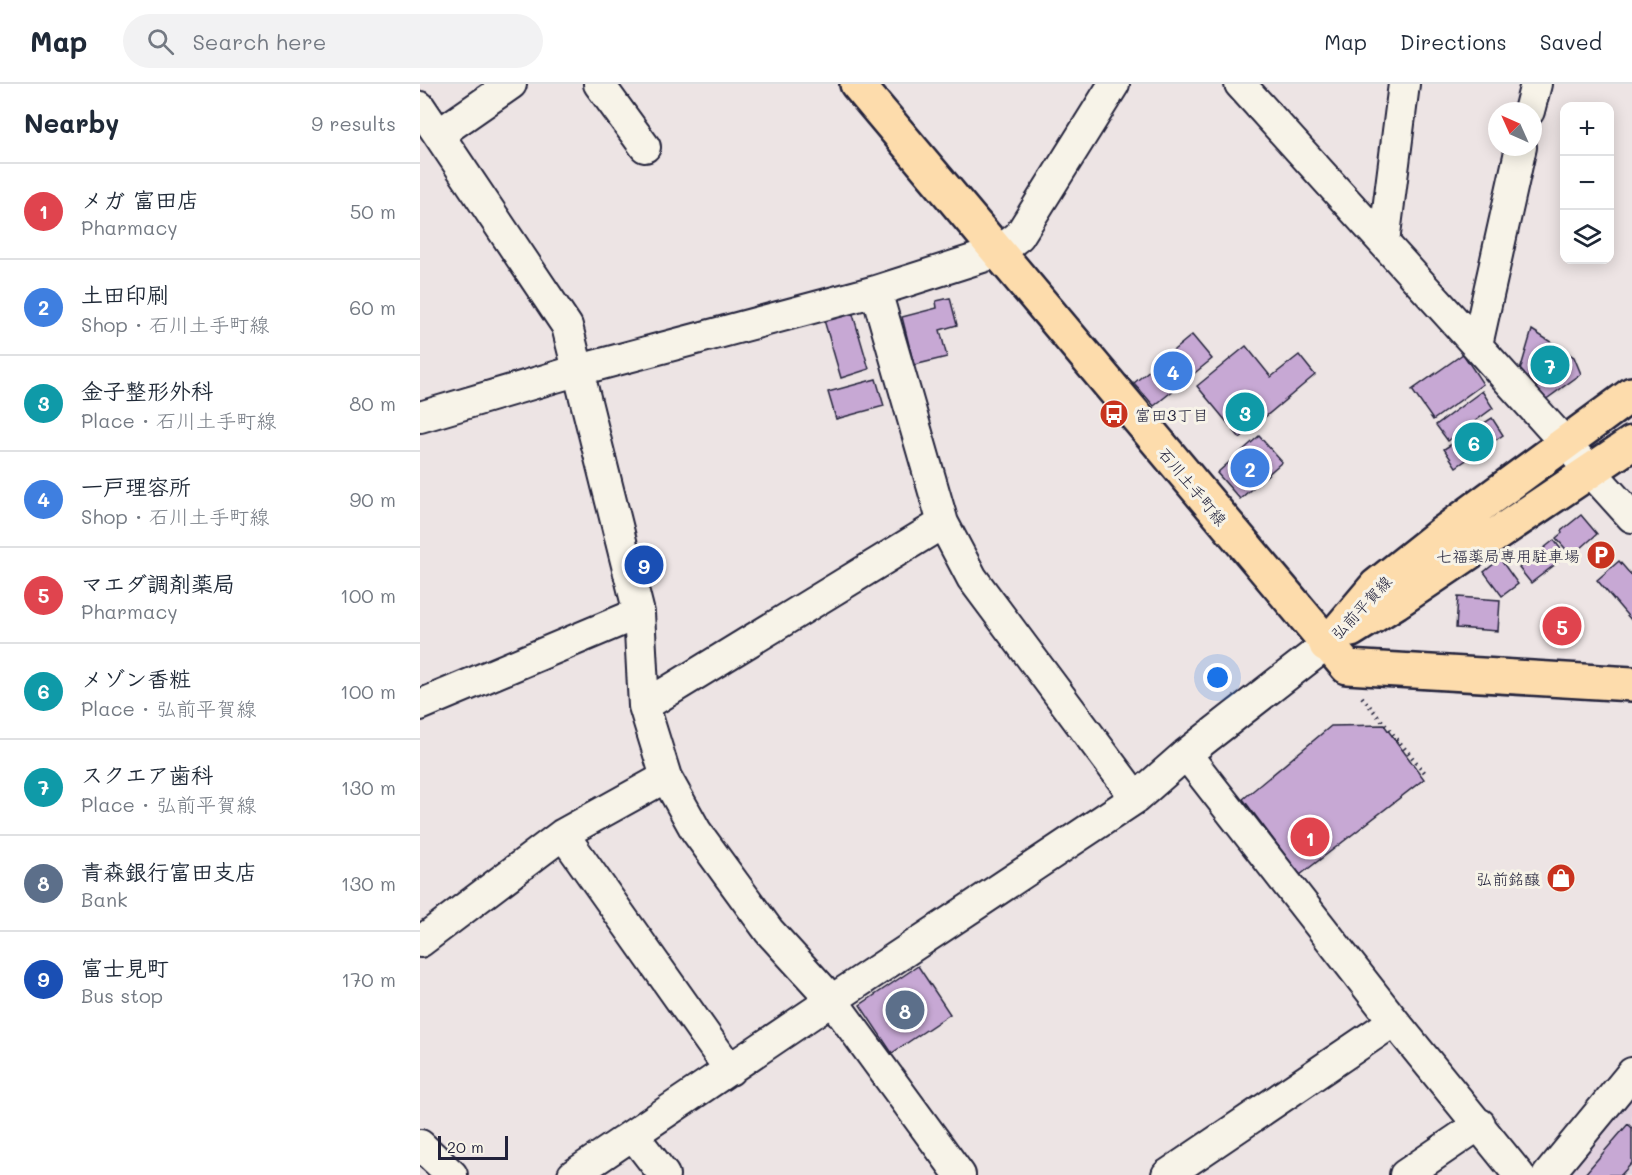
<!DOCTYPE html>
<meta charset="utf-8">
<style>
:root{--surface:#fff;--page:#f2f2f3;--text:#1f2937;--muted:#747a83;--line:#e0e1e3;--accent:#0b8043}
body{margin:0;font-family:Mali,"Klee One",sans-serif;background:var(--page);color:var(--text)}
.controls{position:absolute;right:18px;top:18px;display:grid;overflow:hidden;border-radius:12px;box-shadow:0 3px 15px #0003}
.controls button{width:54px;height:54px;display:grid;place-items:center;padding:0;border:0;border-bottom:2px solid var(--line);background:var(--surface);color:var(--text);font:30px sans-serif}
.compass{position:absolute;left:1068px;top:18px;width:54px;height:54px;border-radius:50%;background:var(--surface);box-shadow:0 3px 15px #0003;rotate:315deg}
.scale{position:absolute;left:18px;bottom:15px;width:70px;box-sizing:border-box;padding-left:6px;border:3px solid #22223b;border-top:0;font-size:16px;line-height:21px;white-space:nowrap;color:#22223b;-webkit-text-stroke:4px #f7f3e8;paint-order:stroke}
.you{position:absolute;left:798px;top:594px;width:21px;height:21px;margin:-15px;border:4px solid #fff;border-radius:50%;background:#1a73e8;box-shadow:0 0 0 9px #1a73e833}
.badge{display:grid;place-items:center;width:39px;height:39px;border-radius:50%;background:var(--accent);color:#fff;font-size:20px;font-weight:700}
.pin{position:absolute;translate:-50% -50%;border:3px solid #fff;box-shadow:0 2px 6px #0006}
.list{margin:0;padding:0;list-style:none}
h2{display:flex;justify-content:space-between;align-items:center;height:78px;margin:0;padding:0 24px;font-size:26px}
h2 small{font-size:20px;font-weight:400;color:var(--muted)}
.list li{display:grid;grid-template-columns:39px 1fr auto;gap:18px;align-items:center;box-sizing:border-box;height:96px;padding:0 24px;border-top:2px solid var(--line)}
.list b{display:block;font-size:22px;white-space:nowrap}
.list p{margin:0;font-size:20px;white-space:nowrap;color:var(--muted)}
.list em{font-size:20px;font-style:normal;color:var(--muted)}
.icon{flex:none;width:33px;height:33px;fill:none;stroke:currentColor;stroke-width:2;stroke-linecap:round;stroke-linejoin:round}
.map{position:relative;flex:none;width:1212px;height:1091px;overflow:hidden}
header{display:flex;align-items:center;gap:36px;box-sizing:border-box;height:84px;padding:0 30px;background:var(--surface);border-bottom:2px solid var(--line)}
header strong{font-size:28px}
nav{display:flex;gap:33px;margin-inline-start:auto;font-size:21px}
.search{width:420px;height:54px;background:var(--page);display:flex;align-items:center;gap:15px;box-sizing:border-box;padding:0 21px;border-radius:33px;color:var(--muted);font-size:22px}
main{display:flex}
aside{flex:1;background:var(--surface)}
.map>svg:first-child{display:block}
.built{fill:#e2d2df}
.building{fill:#c7a8d4;stroke:#22223b;stroke-width:1.5}
.lines{fill:none;stroke-linecap:round;stroke-linejoin:round}
.minor-casing{stroke:#22223b;stroke-width:34}
.major-casing{stroke:#22223b;stroke-width:38}
.path{stroke:#22223b;stroke-width:4;stroke-dasharray:1.5 4.5;stroke-linecap:butt}
.minor{stroke:#f7f3e8;stroke-width:30}
.major{stroke:#fddcac;stroke-width:33}
.labels{text-anchor:middle;dominant-baseline:central;stroke-width:6;stroke-linejoin:round;paint-order:stroke}
.poi-label{font-size:16px;fill:#22223b;stroke:#f7f3e8;text-anchor:end}
.street-label{font-size:16px;fill:#22223b;stroke:#f7f3e8}
</style>
<header>
<strong>Map</strong>
<div class="search"><svg class="icon" aria-label="search" viewBox="0 0 24 24"><circle cx="10" cy="10" r="6"/><path d="M15 15l6 6"/></svg>Search here</div>
<nav><a>Map</a><a>Directions</a><a>Saved</a></nav>
</header>
<main>
<aside>
<h2>Nearby<small>9 results</small></h2>
<ul class="list">
<li><span class="badge" style="background:#e0444e">1</span><div><b>メガ 富田店</b><p>Pharmacy</p></div><em>50 m</em></li>
<li><span class="badge" style="background:#3f7fe0">2</span><div><b>土田印刷</b><p>Shop · 石川土手町線</p></div><em>60 m</em></li>
<li><span class="badge" style="background:#0f9aa8">3</span><div><b>金子整形外科</b><p>Place · 石川土手町線</p></div><em>80 m</em></li>
<li><span class="badge" style="background:#3f7fe0">4</span><div><b>一戸理容所</b><p>Shop · 石川土手町線</p></div><em>90 m</em></li>
<li><span class="badge" style="background:#e0444e">5</span><div><b>マエダ調剤薬局</b><p>Pharmacy</p></div><em>100 m</em></li>
<li><span class="badge" style="background:#0f9aa8">6</span><div><b>メゾン香粧</b><p>Place · 弘前平賀線</p></div><em>100 m</em></li>
<li><span class="badge" style="background:#0f9aa8">7</span><div><b>スクエア歯科</b><p>Place · 弘前平賀線</p></div><em>130 m</em></li>
<li><span class="badge" style="background:#5c6f8a">8</span><div><b>青森銀行富田支店</b><p>Bank</p></div><em>130 m</em></li>
<li><span class="badge" style="background:#1a4fb4">9</span><div><b>富士見町</b><p>Bus stop</p></div><em>170 m</em></li>
</ul>
</aside>
<div class="map">
<svg width="1212" height="1091" viewBox="0 0 1212 1091">
<rect width="100%" height="100%" fill="#ede4e4"/>
<filter id="ink" filterUnits="userSpaceOnUse"><feTurbulence type="fractalNoise" baseFrequency=".0167" numOctaves="2"/><feDisplacementMap in="SourceGraphic" scale="12" xChannelSelector="R" yChannelSelector="G"/><feConvolveMatrix kernelMatrix="1 2 1 2 8 2 1 2 1" color-interpolation-filters="sRGB"/></filter>
<g filter="url(#ink)">
<!-- built -->
<path class="built" d="M1212,1004V1091H1146Z"/>
<!-- building -->
<path class="building" d="M530,214L537,241L520,246L527,273L494,281L482,233L517,224L516,217Z
M432,227L449,285L421,294L404,236Z
M1112,246L1154,273L1161,290L1125,316L1099,290Z
M772,251L792,275L734,322L714,299Z
M826,262L851,293L879,271L895,291L820,354L777,302Z
M1043,270L1063,300L1013,336L992,306Z
M456,295L464,322L416,335L408,308Z
M1062,307L1073,324L1028,357L1016,341Z
M1072,334L1083,351L1036,383L1024,365Z
M839,352L862,378L820,415L797,389Z
M1161,431L1177,450L1152,472L1136,454L1142,449L1141,447Z
M1134,456L1146,472L1111,499L1099,484Z
M1080,475L1098,500L1082,512L1064,488Z
M1199,477L1212,492V537L1177,496Z
M1038,513L1080,516L1078,547L1036,544Z
M964,641L1004,695L880,791L823,715L911,642Z
M498,882L530,930L472,969L440,921Z
M1208,1040L1212,1044V1079L1201,1091H1164Z"/>
<g class="lines">
<!-- minor casing -->
<g class="minor-casing">
<path id="minor" d="M179,0L225,63
M820,0L1212,433
M0,23L147,242L219,529L224,622L246,693L276,747L349,847L412,916L540,1091
M1109,27L1116,0
M19,50L91,0
M964,158L984,0
M456,207L523,439L552,494L716,714
M1057,261L1101,63
M0,333L159,286L456,207L578,168L599,152L694,0
M0,621L219,529
M224,622L523,439
M766,670L974,937L1099,1091
M143,750L310,986
M0,858L143,750L246,693
M213,1051L244,1091
M0,1061L32,1091
M153,1091L412,916L716,714L766,670L906,561
M747,1091L974,937
M985,1091L1060,1040
M1128,1091L1212,989"/>
</g>
<!-- major casing -->
<g class="major-casing">
<path id="major" d="M437,0L927,583L1212,600
M931,546L976,518L1212,359
M906,561L956,502L1024,448L1212,310"/>
</g>
<!-- path -->
<path class="path" d="M942,613L1006,690"/>
<!-- minor -->
<use href="#minor" class="minor"/>
<!-- major -->
<use href="#major" class="major"/>
</g>
</g>
<!-- icons -->
<defs>
<g id="bus-disc" transform="scale(1.5)"><circle r="9.5" fill="#c8321e" stroke="#f7f3e8"/><path d="M-5-6H5V4H4V6H2V4H-2V6H-4V4H-5ZM-3.5-4V0h7V-4ZM-3.5 1.2v1.5H-2V1.2ZM2 1.2v1.5H3.5V1.2Z" fill="#fff"/></g>
<g id="parking-disc" transform="scale(1.5)"><circle r="9.5" fill="#c8321e" stroke="#f7f3e8"/><path d="M-3.5-5.5H1a3.5 3.5 0 0 1 0 7H-1V5.5H-3.5ZM-1-3.4V-.6H.8a1.4 1.4 0 0 0 0-2.8Z" fill="#fff"/></g>
<g id="shop-disc" transform="scale(1.5)"><circle r="9.5" fill="#c8321e" stroke="#f7f3e8"/><path d="M-5-2.5h2.3a2.7 3.5 0 0 1 5.4 0H5L5.5 6h-11ZM-1.5-2.5h3a1.5 2.3 0 0 0-3 0Z" fill="#fff"/></g>
</defs>
<g fill-rule="evenodd">
<use href="#bus-disc" x="694" y="330"/>
<use href="#parking-disc" x="1181" y="471"/>
<use href="#shop-disc" x="1141" y="794"/>
</g>
<g class="labels">
<!-- poi labels -->
<g class="poi-label">
<text x="715" y="330" text-anchor="start">富田3丁目</text>
<text x="1160" y="471">七福薬局専用駐車場</text>
<text x="1120" y="794">弘前銘醸</text>
</g>
<!-- street labels -->
<g class="street-label">
<text transform="translate(773 402) rotate(50)">石川土手町線</text>
<text transform="translate(941 523) rotate(-47)">弘前平賀線</text>
</g>
</g>
</svg>
<div class="controls">
<button>+</button>
<button>−</button>
<button><svg class="icon" aria-label="layers" viewBox="0 0 24 24"><path d="M12 4l9 5-9 5-9-5zM3 14l9 5 9-5"/></svg></button>
</div>
<svg class="compass" viewBox="-18 -18 36 36"><path d="M0-13l5 13h-10z" fill="#e53935"/><path d="M0 13l5-13h-10z" fill="#747a83"/></svg>
<div class="scale">20 m</div>
<div class="you"></div>
<div class="pin badge" style="left:890px;top:753px;background:#e0444e">1</div>
<div class="pin badge" style="left:830px;top:384px;background:#3f7fe0">2</div>
<div class="pin badge" style="left:825px;top:328px;background:#0f9aa8">3</div>
<div class="pin badge" style="left:753px;top:287px;background:#3f7fe0">4</div>
<div class="pin badge" style="left:1142px;top:542px;background:#e0444e">5</div>
<div class="pin badge" style="left:1054px;top:358px;background:#0f9aa8">6</div>
<div class="pin badge" style="left:1130px;top:281px;background:#0f9aa8">7</div>
<div class="pin badge" style="left:485px;top:926px;background:#5c6f8a">8</div>
<div class="pin badge" style="left:224px;top:481px;background:#1a4fb4">9</div>
</div>
</main>
